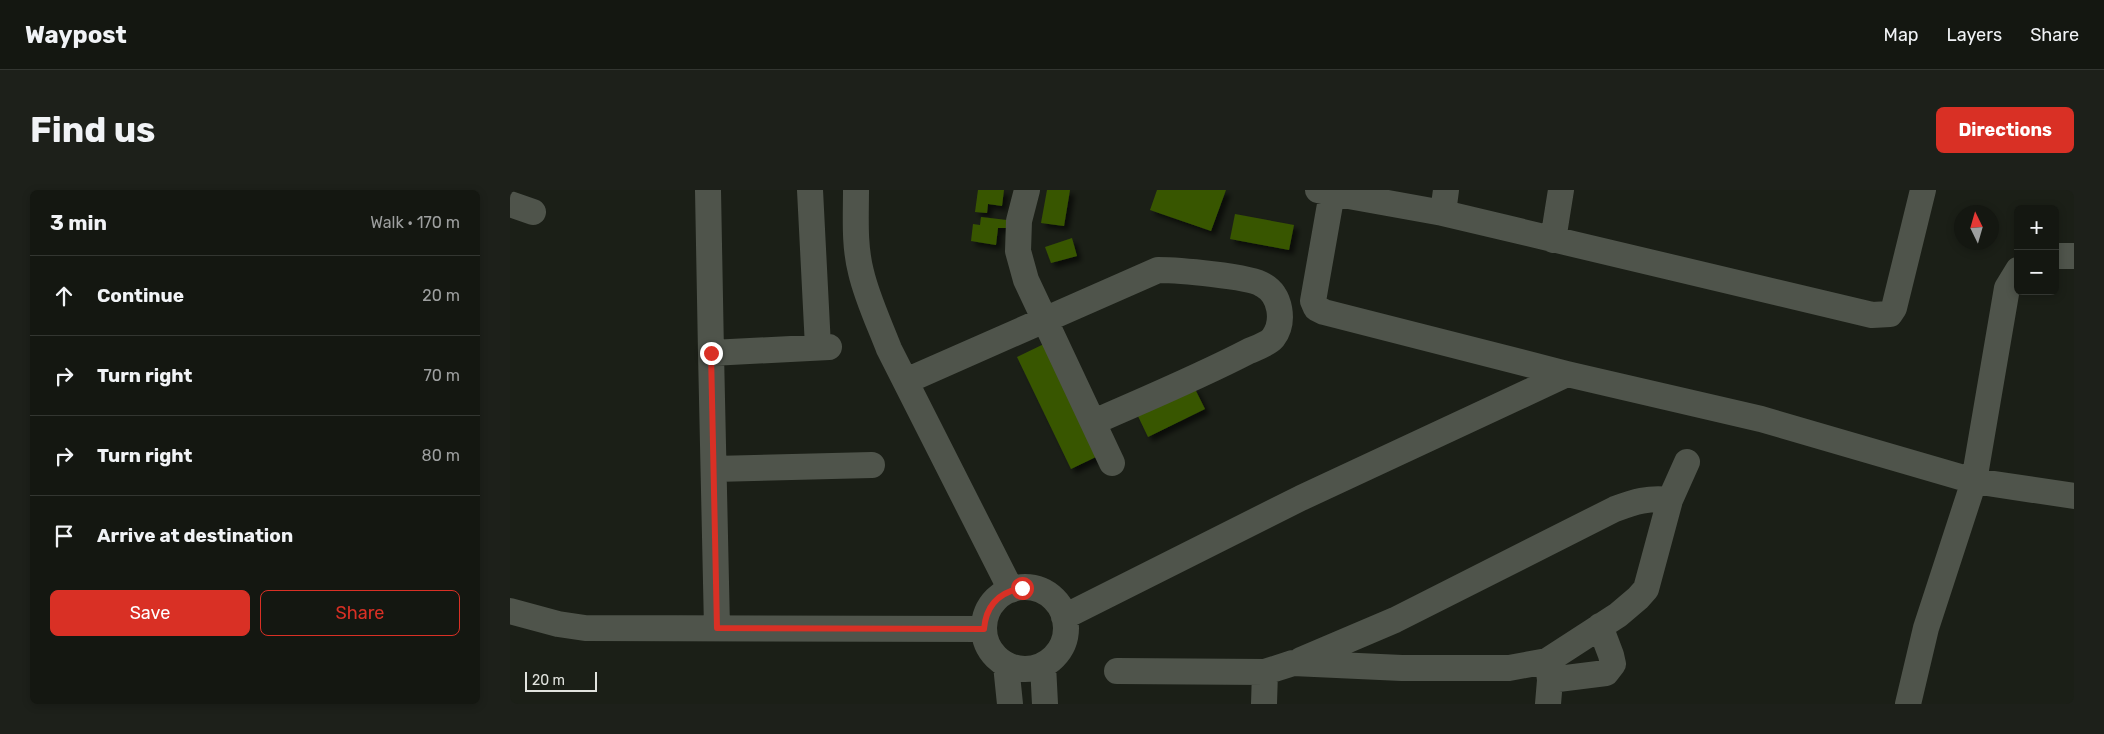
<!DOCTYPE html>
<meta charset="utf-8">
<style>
:root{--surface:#141711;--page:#1d201a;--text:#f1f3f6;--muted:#9d9f9f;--line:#333631;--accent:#d93025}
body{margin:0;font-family:Rubik,sans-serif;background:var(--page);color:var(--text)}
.controls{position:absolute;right:15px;top:15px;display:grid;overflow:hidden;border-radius:8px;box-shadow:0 2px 8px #0003}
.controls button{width:45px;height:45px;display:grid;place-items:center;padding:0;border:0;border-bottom:1px solid var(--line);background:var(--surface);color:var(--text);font:25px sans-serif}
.compass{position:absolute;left:1444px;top:15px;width:45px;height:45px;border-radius:50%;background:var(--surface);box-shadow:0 2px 8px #0003;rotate:355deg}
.scale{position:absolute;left:15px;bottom:12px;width:72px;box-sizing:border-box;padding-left:5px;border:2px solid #e1e3de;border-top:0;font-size:14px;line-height:18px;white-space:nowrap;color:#e1e3de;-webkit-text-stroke:4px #1b1f17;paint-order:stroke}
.stop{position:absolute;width:15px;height:15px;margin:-11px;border:4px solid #d93025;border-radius:50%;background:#fff}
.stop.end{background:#d93025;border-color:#fff;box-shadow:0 1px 5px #0008}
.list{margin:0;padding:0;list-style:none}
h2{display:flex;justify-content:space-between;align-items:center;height:65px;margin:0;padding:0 20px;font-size:21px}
h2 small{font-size:16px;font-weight:400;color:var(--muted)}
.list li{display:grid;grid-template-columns:32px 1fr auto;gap:15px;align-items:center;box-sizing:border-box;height:80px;padding:0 20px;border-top:1px solid var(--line)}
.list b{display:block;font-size:19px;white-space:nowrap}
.list em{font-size:16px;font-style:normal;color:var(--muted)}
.actions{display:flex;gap:10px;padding:15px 20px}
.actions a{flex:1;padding:11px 0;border:1px solid var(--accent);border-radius:8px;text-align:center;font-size:18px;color:var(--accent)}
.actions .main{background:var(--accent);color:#fff}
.icon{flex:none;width:28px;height:28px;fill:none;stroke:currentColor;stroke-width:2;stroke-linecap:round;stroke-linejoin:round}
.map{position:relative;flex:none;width:1564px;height:514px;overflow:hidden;border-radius:8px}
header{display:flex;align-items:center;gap:30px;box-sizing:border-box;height:70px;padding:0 25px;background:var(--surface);border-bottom:1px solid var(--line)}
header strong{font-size:24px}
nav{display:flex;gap:28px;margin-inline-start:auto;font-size:18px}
.intro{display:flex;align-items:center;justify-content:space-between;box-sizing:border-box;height:120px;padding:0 30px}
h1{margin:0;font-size:35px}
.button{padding:12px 22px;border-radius:8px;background:var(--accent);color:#fff;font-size:18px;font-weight:700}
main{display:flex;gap:30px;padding:0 30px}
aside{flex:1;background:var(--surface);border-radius:8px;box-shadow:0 2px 8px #0003}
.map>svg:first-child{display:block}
.building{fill:#395606;filter:url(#shadow)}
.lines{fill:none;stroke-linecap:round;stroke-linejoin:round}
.street{stroke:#4f544b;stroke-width:26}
.route{stroke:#d93025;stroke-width:6}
</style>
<header>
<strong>Waypost</strong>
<nav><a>Map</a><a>Layers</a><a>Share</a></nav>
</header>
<div class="intro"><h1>Find us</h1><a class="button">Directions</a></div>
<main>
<aside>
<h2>3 min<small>Walk · 170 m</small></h2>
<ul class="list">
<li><svg class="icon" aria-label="ahead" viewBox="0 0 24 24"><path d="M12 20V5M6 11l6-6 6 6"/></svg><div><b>Continue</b></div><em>20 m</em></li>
<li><svg class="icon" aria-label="right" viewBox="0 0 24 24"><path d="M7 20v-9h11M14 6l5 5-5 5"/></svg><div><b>Turn right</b></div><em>70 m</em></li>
<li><svg class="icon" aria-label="right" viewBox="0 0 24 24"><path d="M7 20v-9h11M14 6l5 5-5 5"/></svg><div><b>Turn right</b></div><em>80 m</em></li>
<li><svg class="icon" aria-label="arrive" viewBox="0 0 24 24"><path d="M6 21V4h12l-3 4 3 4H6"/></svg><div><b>Arrive at destination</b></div></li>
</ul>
<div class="actions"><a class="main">Save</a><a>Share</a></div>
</aside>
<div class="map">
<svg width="1564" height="514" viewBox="0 0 1564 514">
<defs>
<filter id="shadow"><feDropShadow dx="4.5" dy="4.5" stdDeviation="2.5" flood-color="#0009"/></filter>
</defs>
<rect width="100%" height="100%" fill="#1b1f17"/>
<!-- building -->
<path class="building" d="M468,0H494L492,16L478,14L477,23L465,22Z
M537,0H560L554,36L531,33Z
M647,0H716L701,41L640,20Z
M725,24L784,35L779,60L720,49Z
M471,27L497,30V38H488L486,55L461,51L463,34L470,35Z
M562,48L567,66L541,73L535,57Z
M536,153L590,265L561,279L507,167Z
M684,197L695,219L638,247L627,224Z"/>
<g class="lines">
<!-- street -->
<path class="street" d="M198,0L201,163L319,157
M300,0L308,157
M346,0C346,27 344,55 351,82C357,108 369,133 379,159L501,400
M517,0L509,31L508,61L516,90L602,273
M808,0L822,3L803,111L806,118L814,122L1057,184L1251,229L1464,291L1564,306
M822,0V3L933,23L1362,125L1380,124L1384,118L1413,0
M0,14L23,22
M933,23L936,0
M1043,50L1051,0
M1545,66H1564
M201,163L207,438
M396,191L648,80C666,80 740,86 753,95C771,105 775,132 763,148C758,154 746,158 739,161C689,187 636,209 584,232
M204,279L362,275
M474 438a41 41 0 1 1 82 0a41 41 0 1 1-82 0Z
M0,421L48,434L75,438L474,439
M554,427L791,308L1057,184
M791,470L885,430L1105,319C1124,312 1139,307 1160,310
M1038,474L1040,490L1038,514
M496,475L500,514
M533,475L535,514
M607,481L755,482L783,473L892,478H999L1037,471L1108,425L1128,408L1136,399L1160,310L1177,272
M1040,490L1096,483L1103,474L1101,465L1090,436
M754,514L755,482
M1398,514L1416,438L1464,291L1497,98L1508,80"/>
</g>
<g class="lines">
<!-- route -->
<path class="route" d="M201,163L207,438L474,439C476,415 489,402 512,398"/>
</g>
</svg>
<div class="controls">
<button>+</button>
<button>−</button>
</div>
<svg class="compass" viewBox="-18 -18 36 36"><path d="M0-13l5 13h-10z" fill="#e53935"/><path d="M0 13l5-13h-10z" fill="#9d9f9f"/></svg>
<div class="scale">20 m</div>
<div class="stop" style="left:512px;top:398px"></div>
<div class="stop end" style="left:201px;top:163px"></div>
</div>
</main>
